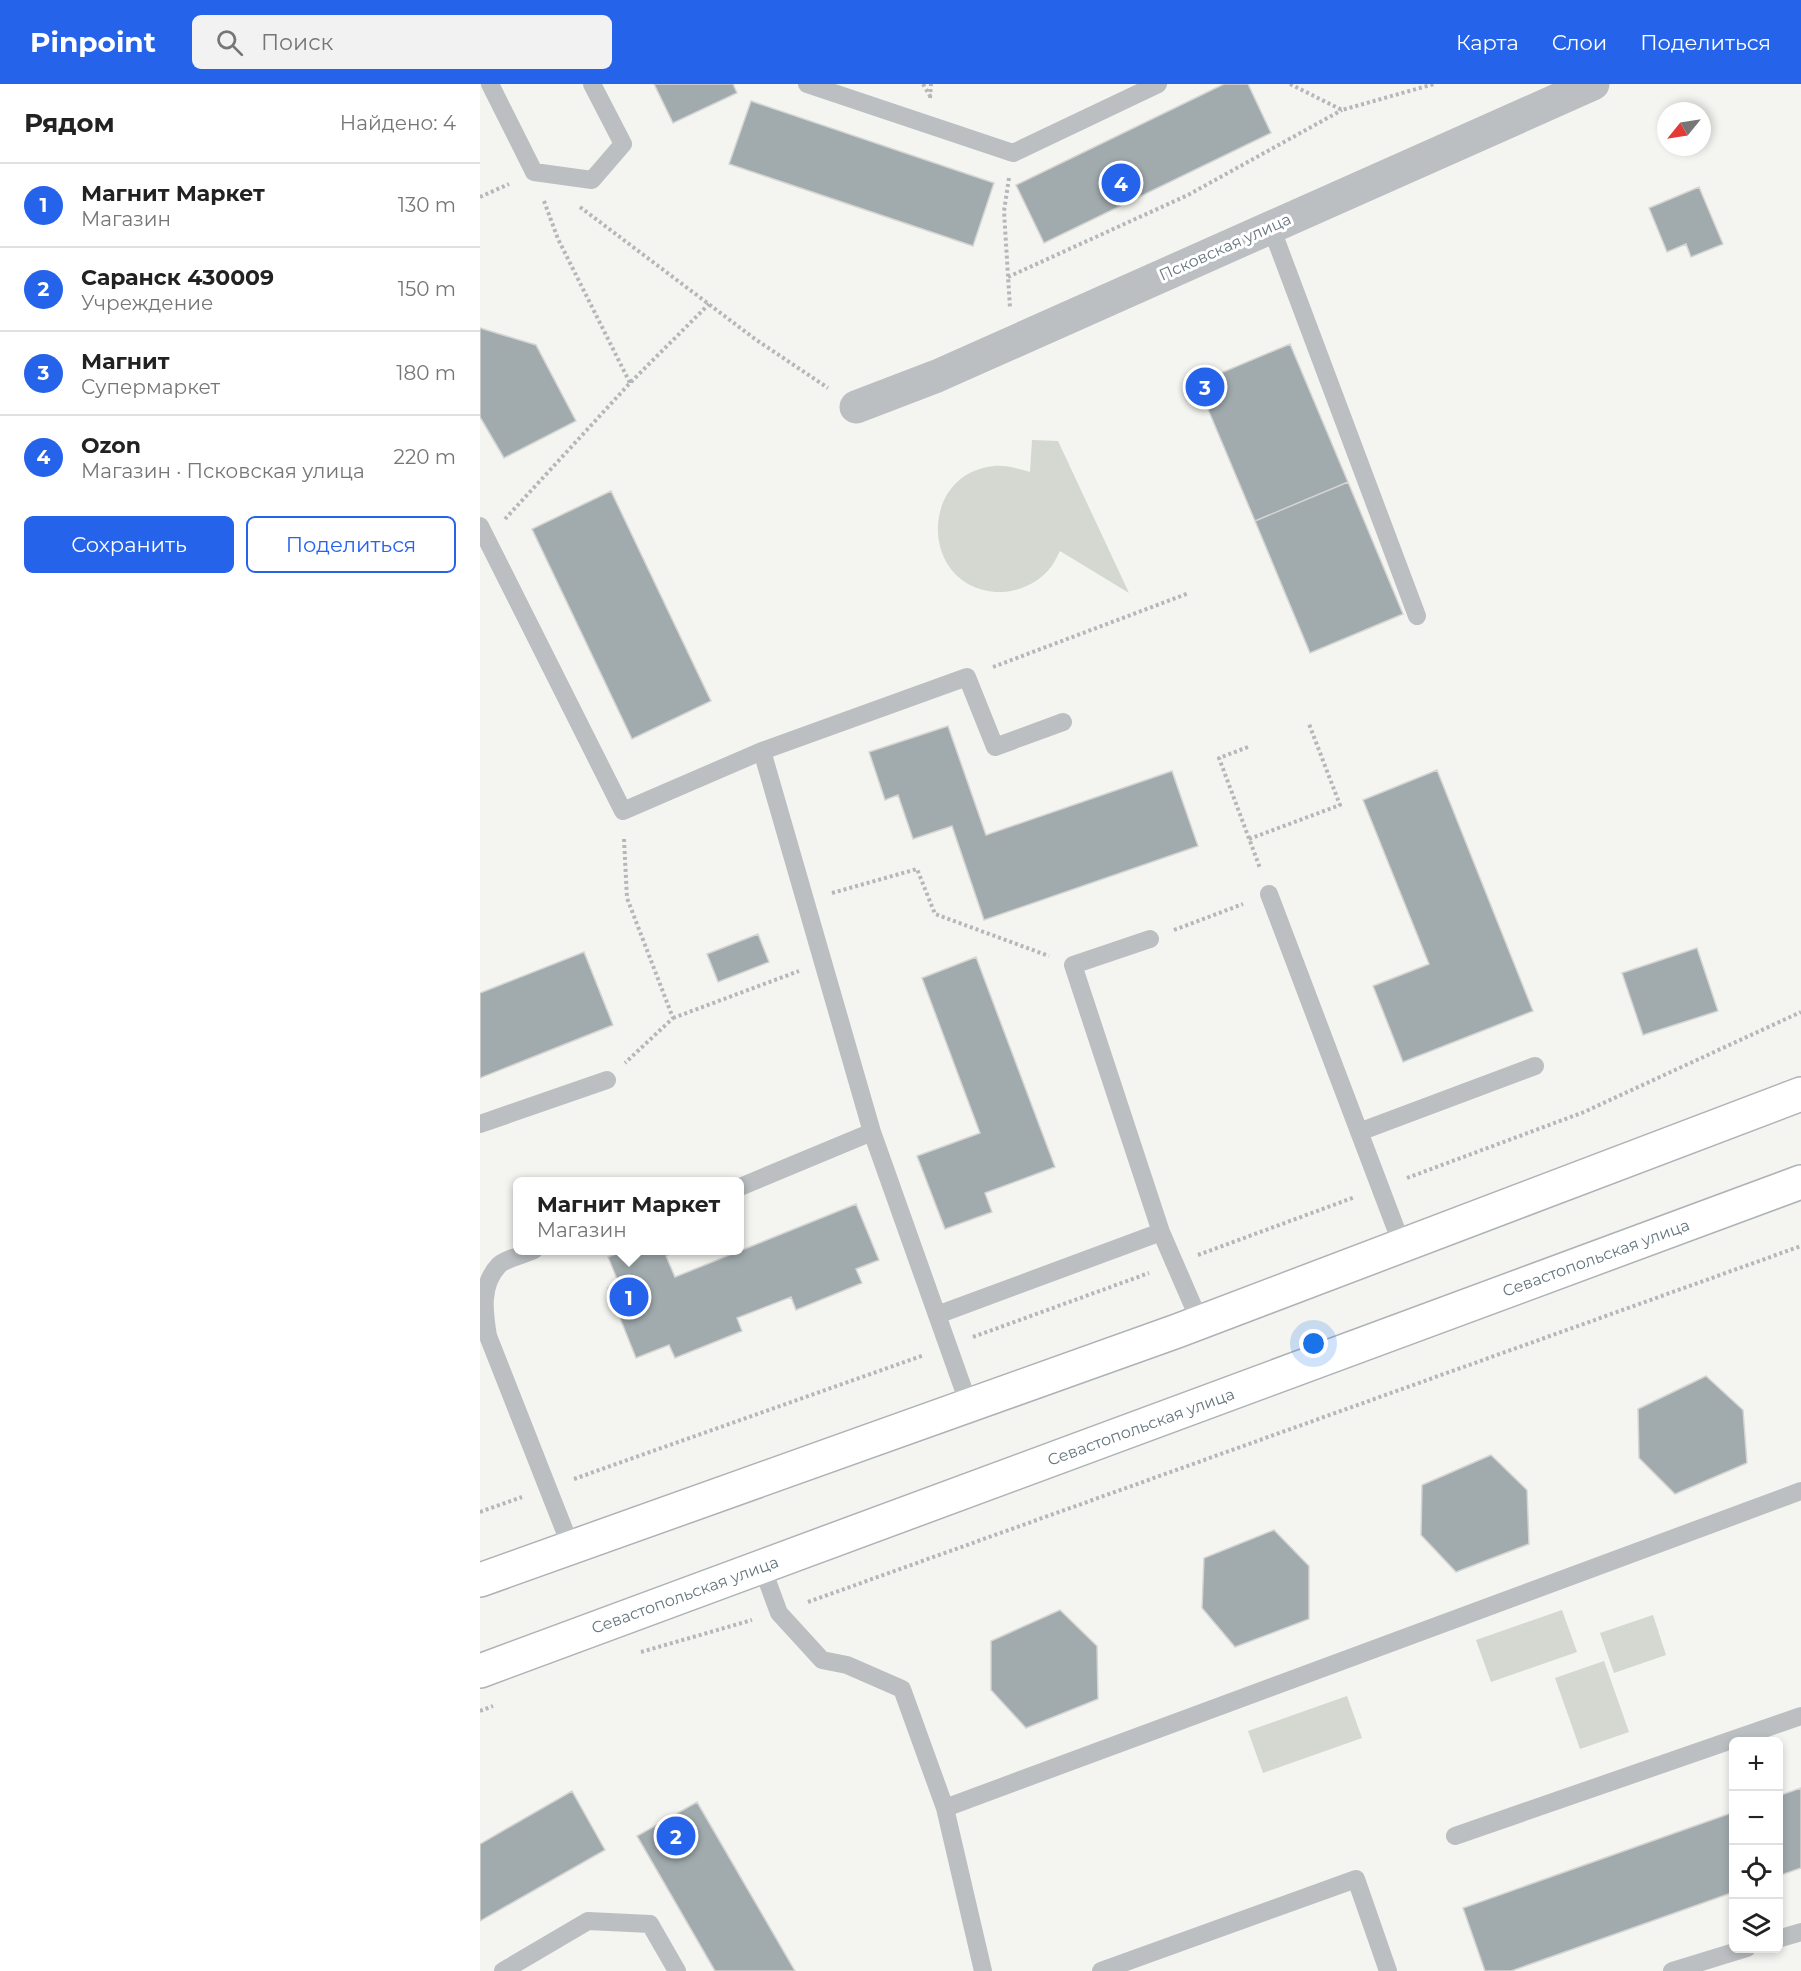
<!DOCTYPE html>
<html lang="ru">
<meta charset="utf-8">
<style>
:root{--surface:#fff;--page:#f2f2f2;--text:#222;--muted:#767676;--line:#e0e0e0;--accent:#2563eb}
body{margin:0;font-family:Montserrat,sans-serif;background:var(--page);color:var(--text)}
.controls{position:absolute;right:18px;bottom:18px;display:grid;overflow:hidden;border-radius:9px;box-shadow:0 3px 9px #0003}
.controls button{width:54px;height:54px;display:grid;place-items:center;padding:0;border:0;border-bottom:2px solid var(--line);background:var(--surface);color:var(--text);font:30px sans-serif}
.compass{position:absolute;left:1177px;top:18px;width:54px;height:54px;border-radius:50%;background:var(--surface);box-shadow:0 3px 9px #0003;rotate:240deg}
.you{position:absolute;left:834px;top:1260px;width:21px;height:21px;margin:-15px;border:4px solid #fff;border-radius:50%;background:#1a73e8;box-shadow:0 0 0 9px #1a73e833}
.badge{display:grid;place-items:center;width:39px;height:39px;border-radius:50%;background:var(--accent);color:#fff;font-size:20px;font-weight:700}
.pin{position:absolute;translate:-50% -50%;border:3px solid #fff;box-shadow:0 2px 6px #0006}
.popup{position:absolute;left:33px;top:1093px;width:231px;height:78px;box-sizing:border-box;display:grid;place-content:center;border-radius:9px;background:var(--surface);filter:drop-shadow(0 2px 4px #0005);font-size:20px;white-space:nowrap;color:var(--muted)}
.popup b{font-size:22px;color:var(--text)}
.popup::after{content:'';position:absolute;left:50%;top:100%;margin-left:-12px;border:12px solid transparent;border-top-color:var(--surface)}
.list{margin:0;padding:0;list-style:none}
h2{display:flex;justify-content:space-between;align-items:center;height:78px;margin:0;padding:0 24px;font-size:26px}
h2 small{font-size:20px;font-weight:400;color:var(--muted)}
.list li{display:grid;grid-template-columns:39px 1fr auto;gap:18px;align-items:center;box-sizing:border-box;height:84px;padding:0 24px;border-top:2px solid var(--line)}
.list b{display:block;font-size:22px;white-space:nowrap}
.list p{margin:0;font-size:20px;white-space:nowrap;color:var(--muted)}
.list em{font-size:20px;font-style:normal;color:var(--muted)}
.actions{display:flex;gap:12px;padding:18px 24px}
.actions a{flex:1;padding:14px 0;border:2px solid var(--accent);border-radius:9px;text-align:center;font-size:21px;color:var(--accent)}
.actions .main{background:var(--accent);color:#fff}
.icon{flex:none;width:33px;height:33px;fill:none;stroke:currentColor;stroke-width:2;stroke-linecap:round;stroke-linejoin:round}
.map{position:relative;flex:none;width:1321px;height:1887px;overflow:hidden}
header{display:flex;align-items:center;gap:36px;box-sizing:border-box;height:84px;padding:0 30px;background:var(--accent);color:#fff}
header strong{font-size:28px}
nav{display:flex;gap:33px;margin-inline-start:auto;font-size:21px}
.search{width:420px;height:54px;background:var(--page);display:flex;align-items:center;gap:15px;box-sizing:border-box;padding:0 21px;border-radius:9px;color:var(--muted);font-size:22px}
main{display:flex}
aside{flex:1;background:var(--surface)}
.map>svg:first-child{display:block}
.green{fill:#d4d8d0}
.building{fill:#a1abae;stroke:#d5d5d3;stroke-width:1.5}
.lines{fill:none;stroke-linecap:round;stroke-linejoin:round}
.secondary-casing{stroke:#adb3b7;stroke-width:36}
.path{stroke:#b5b8ba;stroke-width:4;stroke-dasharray:3 3;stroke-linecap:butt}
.lane{stroke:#bbbfc2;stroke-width:18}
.street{stroke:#bbbfc2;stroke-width:33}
.secondary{stroke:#fff;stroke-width:33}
.labels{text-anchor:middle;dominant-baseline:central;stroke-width:6;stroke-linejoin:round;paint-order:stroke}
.street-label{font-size:16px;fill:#65767f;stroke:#fff}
</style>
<header>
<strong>Pinpoint</strong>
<div class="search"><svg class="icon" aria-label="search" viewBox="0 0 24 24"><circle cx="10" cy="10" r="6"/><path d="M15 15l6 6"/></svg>Поиск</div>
<nav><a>Карта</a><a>Слои</a><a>Поделиться</a></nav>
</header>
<main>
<aside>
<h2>Рядом<small>Найдено: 4</small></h2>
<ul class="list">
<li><span class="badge">1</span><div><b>Магнит Маркет</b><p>Магазин</p></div><em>130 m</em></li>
<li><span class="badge">2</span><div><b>Саранск 430009</b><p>Учреждение</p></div><em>150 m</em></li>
<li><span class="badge">3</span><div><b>Магнит</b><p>Супермаркет</p></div><em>180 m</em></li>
<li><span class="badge">4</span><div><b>Ozon</b><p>Магазин · Псковская улица</p></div><em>220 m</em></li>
</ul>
<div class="actions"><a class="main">Сохранить</a><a>Поделиться</a></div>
</aside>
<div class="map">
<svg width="1321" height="1887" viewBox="0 0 1321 1887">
<rect width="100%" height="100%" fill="#f4f4f0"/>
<!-- green -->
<path class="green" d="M552,356L578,357L649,509L580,467C577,472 575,478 571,483C558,500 536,509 515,508C439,502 439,389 514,382C527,381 539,385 550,388Z
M1082,1526L1097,1568L1011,1598L996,1556Z
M1173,1531L1186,1571L1134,1589L1120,1549Z
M1124,1577L1149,1648L1100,1665L1075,1594Z
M867,1612L882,1654L783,1689L768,1647Z"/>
<!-- building -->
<path class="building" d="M174,0H253L257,9L193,39Z
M744,0H768L791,49L564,159L536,101Z
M271,17L514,99L493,162L249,80Z
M1219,103L1243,160L1211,173L1206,160L1187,168L1169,124Z
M0,244L56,261L96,337L24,374L0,333Z
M810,260L868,398L775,437L717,299Z
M868,398L923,530L830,569L775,437Z
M131,407L231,617L152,655L52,445Z
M468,642L506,751L692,687L718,762L504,836L472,742L433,755L418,711L405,716L389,668Z
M957,686L1053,927L923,978L893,902L949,880L883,716Z
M278,850L289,878L238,898L227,870Z
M1217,864L1238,927L1163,951L1142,889Z
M104,868L133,941L0,994V909Z
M496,873L575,1083L505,1109L512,1128L465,1145L437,1072L500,1049L442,894Z
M376,1120L399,1176L376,1185L382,1199L316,1226L311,1213L257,1234L262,1247L195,1274L189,1261L156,1274L128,1204L139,1200L128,1173L144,1166H193L194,1168L186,1172L195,1193Z
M1226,1292L1263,1326L1267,1379L1195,1410L1159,1374L1158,1325Z
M1011,1371L1047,1406L1049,1460L976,1488L941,1451L942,1401Z
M794,1446L829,1482V1535L755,1563L722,1524L724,1474Z
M580,1526L617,1562L618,1615L546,1644L511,1606V1557Z
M1321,1704V1784L1298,1792V1712Z
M92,1707L125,1766L0,1837V1760Z
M217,1718L315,1887H235L157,1752Z
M1254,1728V1808L1031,1887H1005L983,1824Z"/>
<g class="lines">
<!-- secondary casing -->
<g class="secondary-casing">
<path id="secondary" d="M0,1496L697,1247L1321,1010
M0,1587L1321,1098"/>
</g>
<!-- path -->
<path class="path" d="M443,0L450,12
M810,0L862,26L954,0
M450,14L451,0
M529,94L524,127L530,224
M0,113L29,100
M64,117L78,155L150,299
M100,123L275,255L348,304
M528,193L708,111L862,26
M25,435L150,299L229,220
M513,583L709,509
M768,663L739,674L780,784
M144,755L147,814L193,934L145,979
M769,755L860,721L829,640
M352,809L437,785L455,830L569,872
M694,846L763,820
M193,934L319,887
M927,1094L1104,1028L1321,928
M718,1171L875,1113
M493,1253L669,1189
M94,1395L444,1271
M0,1428L42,1413
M328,1518L1321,1162
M161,1568L272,1536
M0,1627L13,1622"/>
<!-- lane -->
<path class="lane" d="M10,0L54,88L112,96L143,60L112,0
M327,0L533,69L678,0
M791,143L937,532
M0,442L143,727L282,667L392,1048L260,1103
M282,667L487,593L515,663L583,638
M789,810L922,1161
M670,855L593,881L681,1148L720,1238
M0,1040L127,996
M392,1048L489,1321
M879,1048L1055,982
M54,1166C44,1171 27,1174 19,1181C0,1201 4,1228 8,1252L91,1463
M457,1231L681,1148
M282,1483L299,1529L342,1576L367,1581L422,1605L465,1724L1321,1407
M465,1724L503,1887
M975,1752L1321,1632
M1298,1855L1321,1848
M23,1887L108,1837L170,1840L197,1887
M621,1887L876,1795L908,1887
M1192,1887L1267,1864"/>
<!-- street -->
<path class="street" d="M376,323L457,292L1113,0"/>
<!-- secondary -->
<use href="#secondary" class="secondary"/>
</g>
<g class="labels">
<!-- street labels -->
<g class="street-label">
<text transform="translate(745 163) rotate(-24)">Псковская улица</text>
<text transform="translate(1116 1174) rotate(-20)">Севастопольская улица</text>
<text transform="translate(661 1343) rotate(-20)">Севастопольская улица</text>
<text transform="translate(205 1511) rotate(-20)">Севастопольская улица</text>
</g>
</g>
</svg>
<div class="controls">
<button>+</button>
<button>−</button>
<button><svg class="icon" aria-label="locate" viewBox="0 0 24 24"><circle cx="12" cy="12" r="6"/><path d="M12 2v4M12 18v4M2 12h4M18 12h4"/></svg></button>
<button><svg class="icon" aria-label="layers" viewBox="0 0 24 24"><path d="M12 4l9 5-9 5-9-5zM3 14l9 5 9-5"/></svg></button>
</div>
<svg class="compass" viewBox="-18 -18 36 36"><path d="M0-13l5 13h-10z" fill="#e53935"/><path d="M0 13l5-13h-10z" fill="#767676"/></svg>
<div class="you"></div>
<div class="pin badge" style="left:149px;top:1213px">1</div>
<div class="popup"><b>Магнит Маркет</b>Магазин</div>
<div class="pin badge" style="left:196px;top:1752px">2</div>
<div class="pin badge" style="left:725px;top:303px">3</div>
<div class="pin badge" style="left:641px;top:99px">4</div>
</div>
</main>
